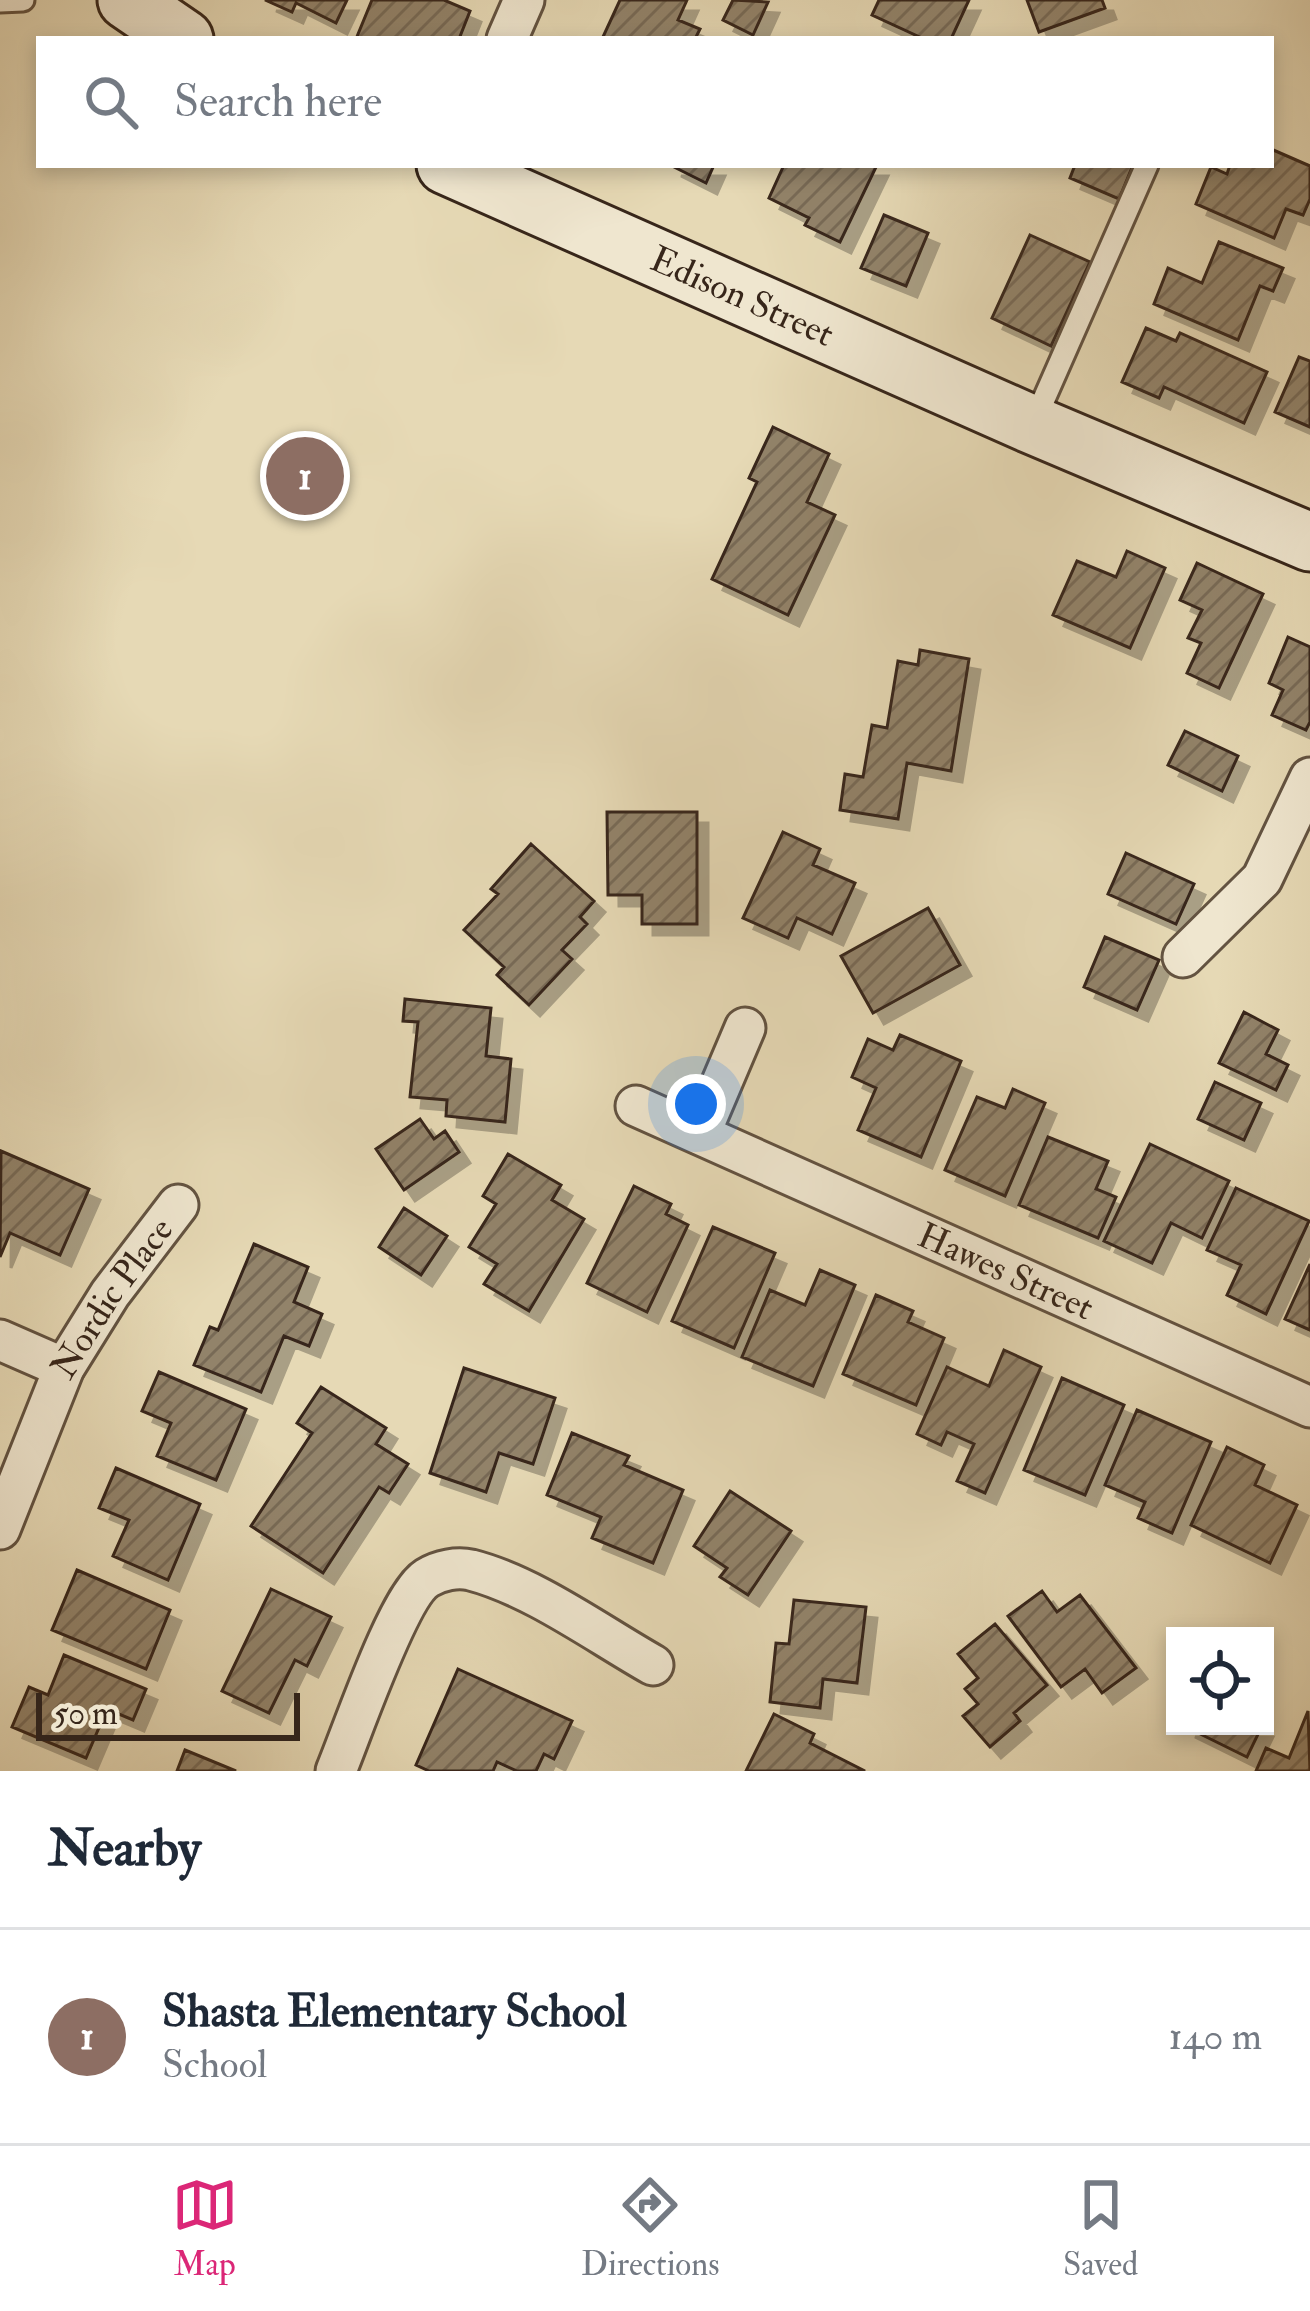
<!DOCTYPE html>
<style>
:root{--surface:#fff;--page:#f2f2f3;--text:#1f2937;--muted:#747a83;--line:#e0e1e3;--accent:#db2777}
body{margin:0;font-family:"IM FELL Double Pica",serif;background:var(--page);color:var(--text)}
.controls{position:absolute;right:36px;bottom:36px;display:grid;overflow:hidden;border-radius:0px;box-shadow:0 6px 18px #0003}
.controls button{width:108px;height:108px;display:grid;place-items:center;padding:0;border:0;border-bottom:3px solid var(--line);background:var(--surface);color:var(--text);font:60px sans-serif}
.scale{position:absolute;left:36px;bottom:30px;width:264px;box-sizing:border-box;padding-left:12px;border:6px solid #37261a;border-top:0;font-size:33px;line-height:42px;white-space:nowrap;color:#37261a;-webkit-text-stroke:9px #efe6cf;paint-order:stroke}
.you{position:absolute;left:696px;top:1104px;width:42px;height:42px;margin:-30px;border:9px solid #fff;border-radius:50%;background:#1a73e8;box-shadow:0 0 0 18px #1a73e833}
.badge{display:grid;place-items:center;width:78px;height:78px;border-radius:50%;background:var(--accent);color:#fff;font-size:39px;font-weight:700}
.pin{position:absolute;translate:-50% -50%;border:6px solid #fff;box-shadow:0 3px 12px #0006}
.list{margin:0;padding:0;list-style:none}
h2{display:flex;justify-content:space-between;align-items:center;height:156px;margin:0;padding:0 48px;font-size:51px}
h2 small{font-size:39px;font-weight:400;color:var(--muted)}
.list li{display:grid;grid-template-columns:78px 1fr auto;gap:36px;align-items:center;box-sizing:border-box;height:216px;padding:0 48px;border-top:3px solid var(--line)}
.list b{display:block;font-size:45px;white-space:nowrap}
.list p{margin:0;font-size:39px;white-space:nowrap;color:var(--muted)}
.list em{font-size:39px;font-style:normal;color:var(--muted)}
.icon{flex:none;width:66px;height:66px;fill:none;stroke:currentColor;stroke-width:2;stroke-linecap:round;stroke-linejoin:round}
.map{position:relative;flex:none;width:1310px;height:1771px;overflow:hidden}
.search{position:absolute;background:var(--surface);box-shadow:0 6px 18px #0003;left:36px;right:36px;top:36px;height:132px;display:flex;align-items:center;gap:30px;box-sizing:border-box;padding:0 42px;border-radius:0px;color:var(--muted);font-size:45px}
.sheet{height:372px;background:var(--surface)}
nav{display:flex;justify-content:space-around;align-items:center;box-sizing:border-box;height:168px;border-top:3px solid var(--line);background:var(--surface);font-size:33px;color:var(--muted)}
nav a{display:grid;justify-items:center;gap:6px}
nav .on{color:var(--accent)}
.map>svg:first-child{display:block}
.building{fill:url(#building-hatch);stroke:#37261a;stroke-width:3;filter:url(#shadow)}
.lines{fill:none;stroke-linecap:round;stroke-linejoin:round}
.lane-casing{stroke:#635341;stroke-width:27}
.street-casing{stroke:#635341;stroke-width:45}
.secondary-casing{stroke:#37261a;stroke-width:63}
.lane{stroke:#efe6cf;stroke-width:21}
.street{stroke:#efe6cf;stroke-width:39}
.secondary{stroke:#efe6cf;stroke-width:57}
.labels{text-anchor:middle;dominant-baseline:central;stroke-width:9;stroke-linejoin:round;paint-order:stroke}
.street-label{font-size:36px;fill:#37261a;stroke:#efe6cf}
</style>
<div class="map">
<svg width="1310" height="1771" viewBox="0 0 1310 1771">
<defs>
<pattern id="building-hatch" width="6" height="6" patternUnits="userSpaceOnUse" patternTransform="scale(3)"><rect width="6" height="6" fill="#92836b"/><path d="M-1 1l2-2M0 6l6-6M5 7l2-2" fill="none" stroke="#786b57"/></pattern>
<filter id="shadow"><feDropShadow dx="11" dy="11" stdDeviation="0" flood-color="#0004"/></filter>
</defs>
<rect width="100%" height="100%" fill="#e6d9b5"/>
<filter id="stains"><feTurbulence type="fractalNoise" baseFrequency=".00167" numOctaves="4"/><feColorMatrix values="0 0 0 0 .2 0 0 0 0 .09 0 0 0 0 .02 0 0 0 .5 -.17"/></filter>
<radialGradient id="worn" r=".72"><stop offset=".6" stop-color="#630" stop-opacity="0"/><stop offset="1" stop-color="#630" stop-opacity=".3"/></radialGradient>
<!-- building -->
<path class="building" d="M265,0H347L336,23L296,3L292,12Z
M372,0H444L470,11L459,39H356Z
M620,0H687L678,20L700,29L695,39H602Z
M733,0L768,2L753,35L723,20Z
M879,0H969L951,39H924L872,15Z
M1027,0H1102L1105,8L1039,32Z
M1271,149L1310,166V199L1303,215L1286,209L1274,238L1196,204L1211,167L1227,174L1230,165H1271Z
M670,165H714L706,183Z
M784,165H877L840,242L805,225L809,218L769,198Z
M1075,165H1133L1119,199L1070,178Z
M884,215L928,233L906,286L861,268Z
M1030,235L1090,262L1051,346L992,318Z
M1219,242L1283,268L1273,291L1260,286L1238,340L1154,304L1168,268L1202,283Z
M1146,328L1176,341L1180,333L1267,372L1244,423L1164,387L1159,398L1122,382Z
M1299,357L1310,361V427L1275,412Z
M773,427L829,454L807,502L835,515L788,615L712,579L757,482L749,478Z
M1127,551L1165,568L1130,648L1053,615L1077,561L1116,577Z
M1197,563L1263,594L1219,688L1187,673L1201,643L1188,638L1202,610L1180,600Z
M1288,637L1310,647V722L1306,730L1272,715L1283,690L1269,683Z
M920,650L969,659L951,771L907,763L898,819L840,810L845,774L863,777L872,725L887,728L898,661L918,665Z
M1185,731L1238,756L1222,791L1168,765Z
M607,812H697V924H642V895H608Z
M783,832L820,849L813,865L855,883L832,934L797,918L788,938L743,918Z
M531,844L594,901L580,917L587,924L562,950L572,959L529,1005L497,975L504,967L464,930L498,894L491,889Z
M1126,853L1194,884L1176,924L1108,894Z
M928,908L960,965L873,1013L841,956Z
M1105,937L1159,960L1137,1010L1084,987Z
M405,999L491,1008L486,1056L511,1059L505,1122L446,1116L447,1100L410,1097L418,1022L403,1021Z
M1244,1012L1278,1030L1266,1054L1288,1065L1276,1090L1219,1063Z
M900,1035L961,1061L921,1157L858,1130L876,1088L852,1077L868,1039L893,1050Z
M1215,1082L1261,1103L1244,1140L1198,1119Z
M1013,1089L1045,1103L1005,1196L945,1170L977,1097L1005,1108Z
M420,1119L434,1139L445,1131L459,1152L404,1190L376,1149Z
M1048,1137L1108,1161L1096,1189L1116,1197L1098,1238L1019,1205Z
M1150,1144L1229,1181L1202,1238L1171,1223L1152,1263L1104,1241Z
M1,1151L89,1189L60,1255L10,1233L0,1257Z
M508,1154L561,1185L552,1200L584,1219L529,1311L484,1284L497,1264L469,1247L496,1204L483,1196Z
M634,1186L671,1204L666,1214L688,1225L647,1312L587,1283Z
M1236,1188L1309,1221L1266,1314L1227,1295L1241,1265L1207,1250Z
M404,1208L447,1236L421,1275L379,1247Z
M713,1227L775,1253L734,1348L672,1321Z
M254,1244L308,1267L294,1302L322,1314L309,1346L284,1336L261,1392L194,1365L210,1327L218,1330Z
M1310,1264V1330L1285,1319Z
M820,1270L855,1285L813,1386L742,1357L770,1290L805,1305Z
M876,1295L913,1311L908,1322L944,1338L916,1405L843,1374Z
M1004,1350L1041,1367L985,1493L957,1481L974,1444L947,1432L941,1445L917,1434L947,1367L989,1386Z
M464,1368L555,1398L533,1464L499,1453L486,1492L430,1473Z
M159,1372L246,1409L216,1480L157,1456L171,1423L142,1411Z
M1062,1378L1124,1405L1085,1495L1024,1470Z
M321,1387L386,1428L376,1444L408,1464L389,1493L379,1487L323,1573L251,1526L312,1433L297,1423Z
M1137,1410L1211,1442L1172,1533L1138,1518L1145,1502L1105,1485Z
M572,1433L629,1456L624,1465L683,1490L653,1563L592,1538L601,1517L547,1495Z
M1227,1447L1264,1465L1255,1485L1297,1505L1270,1563L1191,1525Z
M116,1468L200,1504L168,1580L113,1556L129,1520L99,1508Z
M730,1491L791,1531L748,1595L720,1577L727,1568L694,1546Z
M77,1570L170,1610L146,1669L52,1630Z
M271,1589L331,1617L307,1666L295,1660L269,1713L222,1691Z
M1042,1591L1057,1612L1080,1595L1136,1668L1102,1693L1085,1669L1061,1687L1008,1616Z
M794,1600L866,1607L857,1683L823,1679L820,1708L770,1702L776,1643L789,1644Z
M995,1624L1047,1685L1014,1713L1020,1721L990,1747L963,1716L978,1704L965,1689L978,1678L958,1654Z
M64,1655L146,1689L133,1720L107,1709L86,1758L12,1727L29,1687L48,1695Z
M458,1669L572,1721L554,1759L544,1754L536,1771H517L497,1762L493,1771H429L416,1765Z
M1308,1711L1310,1771H1256L1266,1748L1289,1758Z
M774,1714L814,1734L810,1743L865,1771H746Z
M1184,1726H1262L1247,1757Z
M185,1750L236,1771H177Z"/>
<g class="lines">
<!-- lane casing -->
<g class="lane-casing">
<path id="lane" d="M0,1L23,0
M1033,424L1147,165"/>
</g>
<!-- street casing -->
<g class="street-casing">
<g id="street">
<path d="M507,39L524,0"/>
<path d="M1183,957L1262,879L1310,778"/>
<path id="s1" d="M636,1106L1310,1407"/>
<path d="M700,1134L745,1028"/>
<path d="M0,1340L64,1368"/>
<path id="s2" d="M0,1529L64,1368L110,1294L178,1205"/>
<path d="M336,1771C352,1733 398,1596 427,1578C440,1570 457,1567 471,1570C533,1586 598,1634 653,1665"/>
</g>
</g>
<!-- secondary casing -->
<g class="secondary-casing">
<g id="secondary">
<path d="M127,0L184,39"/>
<path id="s3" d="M446,165L1033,425L1310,542"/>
</g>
</g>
<!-- lane -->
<use href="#lane" class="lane"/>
<!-- street -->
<use href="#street" class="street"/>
<!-- secondary -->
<use href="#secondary" class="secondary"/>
</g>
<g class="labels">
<!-- street labels -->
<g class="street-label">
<text stroke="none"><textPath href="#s3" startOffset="324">Edison Street</textPath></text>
<text stroke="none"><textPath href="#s1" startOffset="405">Hawes Street</textPath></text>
<text stroke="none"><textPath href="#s2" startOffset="258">Nordic Place</textPath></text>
</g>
</g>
<rect width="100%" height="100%" filter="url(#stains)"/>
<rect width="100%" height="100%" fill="url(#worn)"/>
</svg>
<div class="controls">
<button><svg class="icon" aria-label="locate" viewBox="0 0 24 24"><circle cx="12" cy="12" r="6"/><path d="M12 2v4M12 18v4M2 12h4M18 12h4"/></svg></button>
</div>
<div class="scale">50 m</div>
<div class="you"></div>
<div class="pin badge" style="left:305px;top:476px;background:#8d6e63">1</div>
<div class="search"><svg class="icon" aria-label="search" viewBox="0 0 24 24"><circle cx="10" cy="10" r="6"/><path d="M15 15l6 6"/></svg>Search here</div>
</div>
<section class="sheet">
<h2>Nearby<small></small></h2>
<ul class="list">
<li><span class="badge" style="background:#8d6e63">1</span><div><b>Shasta Elementary School</b><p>School</p></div><em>140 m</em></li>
</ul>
</section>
<nav>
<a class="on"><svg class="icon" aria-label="map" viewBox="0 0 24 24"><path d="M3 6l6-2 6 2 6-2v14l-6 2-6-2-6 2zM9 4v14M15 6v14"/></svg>Map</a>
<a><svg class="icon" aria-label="directions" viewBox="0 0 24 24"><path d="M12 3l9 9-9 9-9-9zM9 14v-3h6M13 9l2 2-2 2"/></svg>Directions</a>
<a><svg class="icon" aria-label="saved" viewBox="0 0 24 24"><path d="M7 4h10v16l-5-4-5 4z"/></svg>Saved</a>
</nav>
